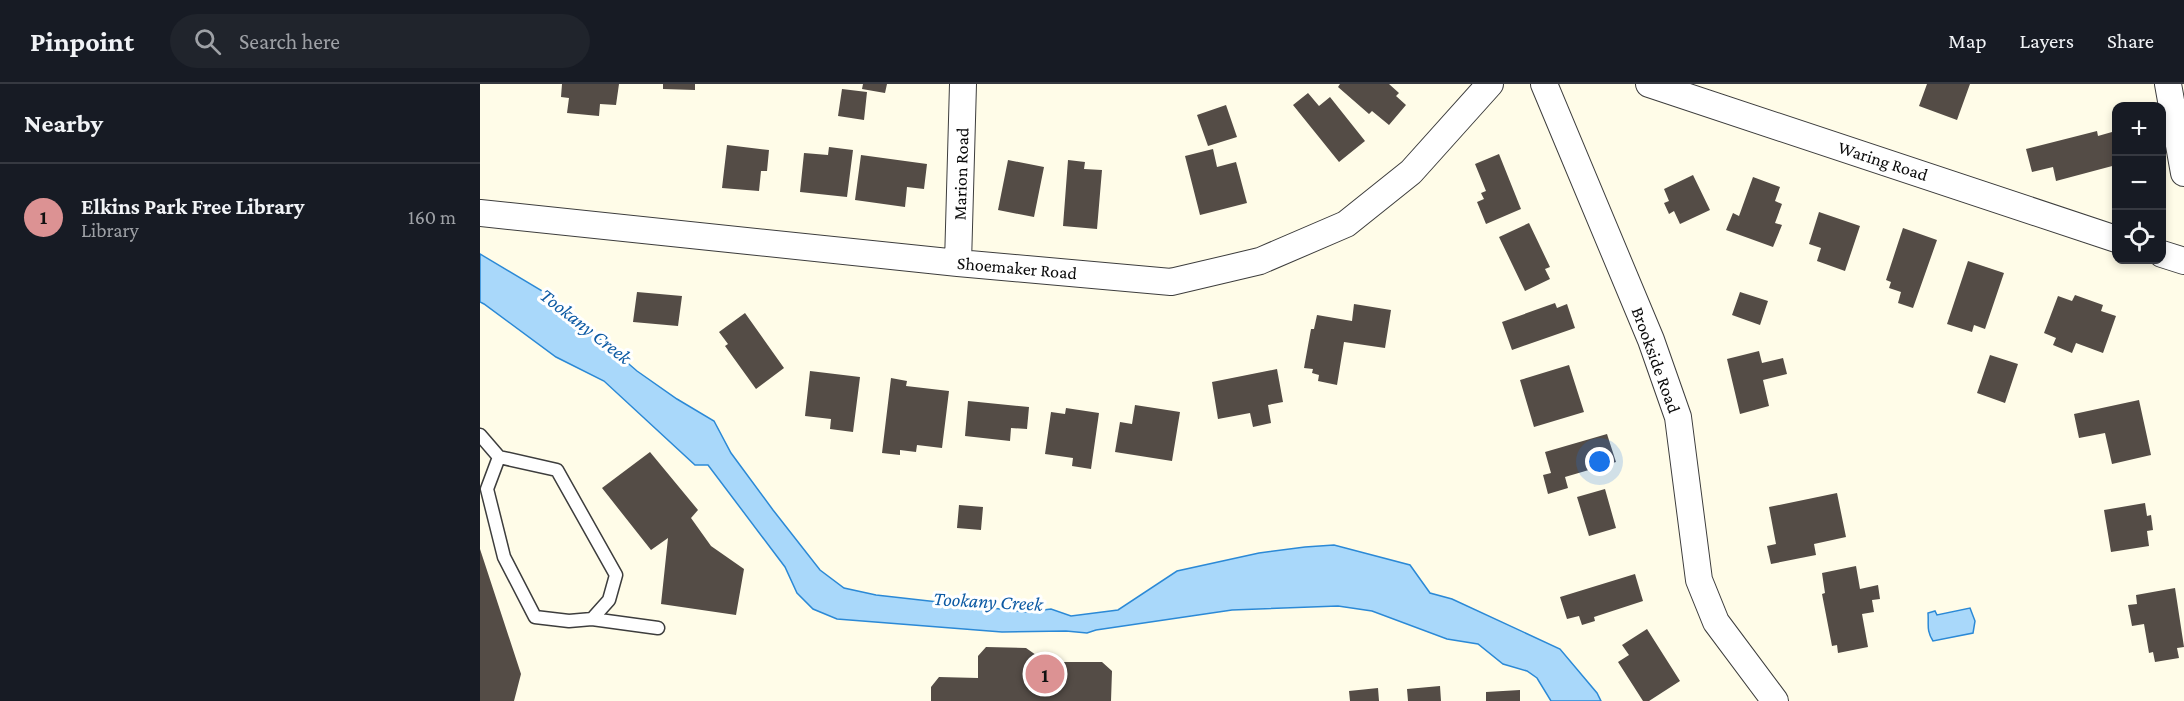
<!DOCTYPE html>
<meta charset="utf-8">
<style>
:root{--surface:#171b24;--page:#20242c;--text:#f1f3f6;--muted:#9ea1a6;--line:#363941;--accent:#dc9293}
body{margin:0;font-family:"Crimson Pro",serif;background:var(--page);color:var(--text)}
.controls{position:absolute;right:18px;top:18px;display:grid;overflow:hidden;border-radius:12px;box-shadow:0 3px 9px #0003}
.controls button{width:54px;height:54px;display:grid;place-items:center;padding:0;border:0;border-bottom:2px solid var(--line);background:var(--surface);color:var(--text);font:30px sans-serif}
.you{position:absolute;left:1120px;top:378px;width:21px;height:21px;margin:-15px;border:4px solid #fff;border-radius:50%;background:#1a73e8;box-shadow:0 0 0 9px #1a73e833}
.badge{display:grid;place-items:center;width:39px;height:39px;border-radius:50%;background:var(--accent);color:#111;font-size:20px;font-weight:700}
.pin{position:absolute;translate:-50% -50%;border:3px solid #fff;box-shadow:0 2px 6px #0006}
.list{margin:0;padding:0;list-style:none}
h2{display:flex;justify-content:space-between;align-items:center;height:78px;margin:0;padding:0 24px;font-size:26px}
h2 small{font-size:20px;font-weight:400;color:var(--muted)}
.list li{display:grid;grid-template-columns:39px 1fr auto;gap:18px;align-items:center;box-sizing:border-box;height:108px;padding:0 24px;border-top:2px solid var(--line)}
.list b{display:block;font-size:22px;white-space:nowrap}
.list p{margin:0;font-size:20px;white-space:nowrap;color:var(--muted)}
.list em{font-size:20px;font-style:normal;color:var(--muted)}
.icon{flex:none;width:33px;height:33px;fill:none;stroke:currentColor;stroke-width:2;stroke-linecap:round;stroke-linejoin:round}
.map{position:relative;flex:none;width:1704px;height:617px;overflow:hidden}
header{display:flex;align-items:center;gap:36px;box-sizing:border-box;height:84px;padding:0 30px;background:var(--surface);border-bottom:2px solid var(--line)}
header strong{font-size:28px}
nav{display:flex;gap:33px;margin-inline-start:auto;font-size:21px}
.search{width:420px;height:54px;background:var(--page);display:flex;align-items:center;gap:15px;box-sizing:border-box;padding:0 21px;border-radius:33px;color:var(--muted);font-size:22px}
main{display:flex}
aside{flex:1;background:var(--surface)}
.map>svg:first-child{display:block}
.water{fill:#a9d8fa;stroke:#2b89d6;stroke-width:1.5}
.building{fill:#544c46}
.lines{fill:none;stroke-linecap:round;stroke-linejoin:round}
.lane-casing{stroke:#3d3d3d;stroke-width:15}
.street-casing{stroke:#3d3d3d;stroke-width:28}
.lane{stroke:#fff;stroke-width:12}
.street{stroke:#fff;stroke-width:26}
.labels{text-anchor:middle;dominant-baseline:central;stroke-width:6;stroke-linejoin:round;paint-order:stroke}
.street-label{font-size:18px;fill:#0a0a0a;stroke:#fff}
.water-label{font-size:20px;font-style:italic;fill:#0d5aa3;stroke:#fff}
</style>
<header>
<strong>Pinpoint</strong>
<div class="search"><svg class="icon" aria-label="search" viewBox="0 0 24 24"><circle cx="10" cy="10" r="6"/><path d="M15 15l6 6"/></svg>Search here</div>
<nav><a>Map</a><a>Layers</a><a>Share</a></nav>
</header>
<main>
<aside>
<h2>Nearby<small></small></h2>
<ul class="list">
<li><span class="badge">1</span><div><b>Elkins Park Free Library</b><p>Library</p></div><em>160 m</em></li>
</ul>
</aside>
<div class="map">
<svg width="1704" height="617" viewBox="0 0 1704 617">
<rect width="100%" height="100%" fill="#fffce8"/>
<!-- water -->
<path class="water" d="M0,170L69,211L157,287L197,315L234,337L251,369L293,426L340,486L364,504L396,511L547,528L571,525L591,532L638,526L697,487L779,469L825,463L854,461L930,481L950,509L972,515L1080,565L1117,609L1121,617H1071L1057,594L1047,587L1023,580L998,560L967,555L892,527L858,522L752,526L616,546L607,549L586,547L522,548L357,535L333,525L317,509L305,483L228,381H215L124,297L76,273L4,220L0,218Z
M1490,524L1495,537L1493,549L1453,557C1446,546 1449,541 1448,529L1455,527L1457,531Z"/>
<!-- building -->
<path class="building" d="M82,0H139L136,21L120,20L119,32L87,29L89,14L81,13Z
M183,0H215V6L183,5Z
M383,0H407L405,9L382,5Z
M860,0H909L919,9L916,12L926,21L909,41L892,27L889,30L858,3Z
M1447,0H1490L1477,36L1439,22Z
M362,5L387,8L384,36L358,32Z
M828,9L839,22L850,13L885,57L859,78L813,21Z
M746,21L757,53L728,62L717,31Z
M1617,47L1618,52L1632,48L1636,65V81L1576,97L1573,83L1552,88L1546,65Z
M247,61L289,66L287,87H281L279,107L242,104Z
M349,63L373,66L367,113L320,108L324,69L348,71Z
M733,65L737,83L756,78L767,119L720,131L705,72Z
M1019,70L1041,125L1006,140L997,118L1004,115L1001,109L1006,107L995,80Z
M381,71L447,80L444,105L427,103L425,123L375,116Z
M528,76L564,83L554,133L518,126Z
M588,76L605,78L604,85L622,86L617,145L583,142Z
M1213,91L1230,126L1200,140L1194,127L1189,130L1184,119L1189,117L1184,105Z
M1273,93L1300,103L1295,117L1302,120L1295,139L1302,141L1293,163L1246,146L1253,129L1259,132Z
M1339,128L1380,142L1365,187L1337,177L1341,164L1329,160Z
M1049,139L1070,183L1065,185L1070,195L1045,207L1019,153Z
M1423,144L1457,156L1433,224L1418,219L1421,208L1409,204L1411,198L1406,196Z
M1488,177L1524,189L1505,245L1494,241L1492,248L1467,240Z
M157,208L202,212L198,242L153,238Z
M1260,208L1288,217L1280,241L1252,231Z
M1595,211L1623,221L1621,227L1636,232L1623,269L1596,259L1592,269L1573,261L1576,254L1564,249L1578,212L1592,217Z
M1075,219L1077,224L1087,220L1095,244L1032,266L1022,238Z
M874,220L911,226L905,264L864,258L857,301L838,297L839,291L832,289L833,285L824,284L831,245H834L837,231L872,237Z
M265,229L304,284L276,305L245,262L248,260L239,248Z
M1279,267L1282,279L1303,274L1307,290L1283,296L1289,322L1260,330L1247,275Z
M1510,271L1538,280L1525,319L1497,309Z
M1089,281L1104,328L1054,343L1040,296Z
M797,285L803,318L788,321L791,339L773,343L770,329L738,335L732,298Z
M330,287L380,293L373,348L350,345L351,335L325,332Z
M411,294L427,297L426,302L469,307L462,364L437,361L436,368L420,366V371L402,369Z
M1659,316L1671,371L1632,380L1625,349L1599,354L1594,330Z
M488,317L549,323L547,345L531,344L530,357L485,352Z
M655,321L700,328L692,377L635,368L640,338L652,340Z
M586,324L619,329L611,385L592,382L593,374L565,370L571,328L585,330Z
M1127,350L1136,378L1085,393L1088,404L1068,410L1063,391L1071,389L1065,368Z
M170,368L218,426L211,434L231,462L264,485L256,531L181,520L188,454L171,466L122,404Z
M1125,405L1136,444L1109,452L1097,413Z
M1357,409L1366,453L1334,460L1336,471L1291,480L1287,462L1296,460L1289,423Z
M1665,419L1667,432L1671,431L1673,446L1667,447L1669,462L1631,468L1624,426Z
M479,421L503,423L501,446L477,444Z
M0,465L41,590L34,617H0Z
M1376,482L1380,505L1398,501L1400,515L1392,516L1394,528L1382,530L1388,563L1358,569L1357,561L1352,562L1342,510L1345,509L1342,489Z
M1155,490L1163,517L1114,533L1115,537L1102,541L1099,532L1087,535L1080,513Z
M1695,504L1704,563L1697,564L1699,574L1675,578L1673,568L1669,569L1664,540L1652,542L1648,521L1657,520L1656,511Z
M1167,545L1200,597L1169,617H1163L1138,578L1149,571L1142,561Z
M506,563L546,564L556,571V578H622L632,587L631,617H451V603L459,593L498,594V572Z
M960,602L961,617H928L927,605Z
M898,604L899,617H870L869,607Z
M1040,606V617H1006V608Z"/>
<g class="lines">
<!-- lane casing -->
<g class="lane-casing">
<path id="lane" d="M0,351L19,373
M112,535L129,516L136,491L77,386L19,373L7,405L24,473L55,533L89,537L112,535L178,544"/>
</g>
<!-- street casing -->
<g class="street-casing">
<path id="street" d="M1064,0L1171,256L1198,333L1219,496L1236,538L1295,617
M1169,0L1636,155
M1688,0L1704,89
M0,129L478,179L691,198L780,177L866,140L931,88L1010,0
M1682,170L1704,177
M478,179L483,0"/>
</g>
<!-- lane -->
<use href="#lane" class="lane"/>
<!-- street -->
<use href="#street" class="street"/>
</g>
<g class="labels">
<!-- street labels -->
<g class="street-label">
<text transform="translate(1403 77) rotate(18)">Waring Road</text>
<text transform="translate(481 90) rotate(-88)">Marion Road</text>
<text transform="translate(537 184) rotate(5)">Shoemaker Road</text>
<text transform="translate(1176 276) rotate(70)">Brookside Road</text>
</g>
<!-- water labels -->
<g class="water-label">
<text transform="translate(106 242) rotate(38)">Tookany Creek</text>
<text transform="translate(508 517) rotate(3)">Tookany Creek</text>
</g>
</g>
</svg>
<div class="controls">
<button>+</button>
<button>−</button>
<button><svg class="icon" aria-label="locate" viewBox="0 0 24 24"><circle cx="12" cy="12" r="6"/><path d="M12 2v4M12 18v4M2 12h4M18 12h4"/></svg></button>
</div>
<div class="you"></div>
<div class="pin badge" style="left:565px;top:590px">1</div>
</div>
</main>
